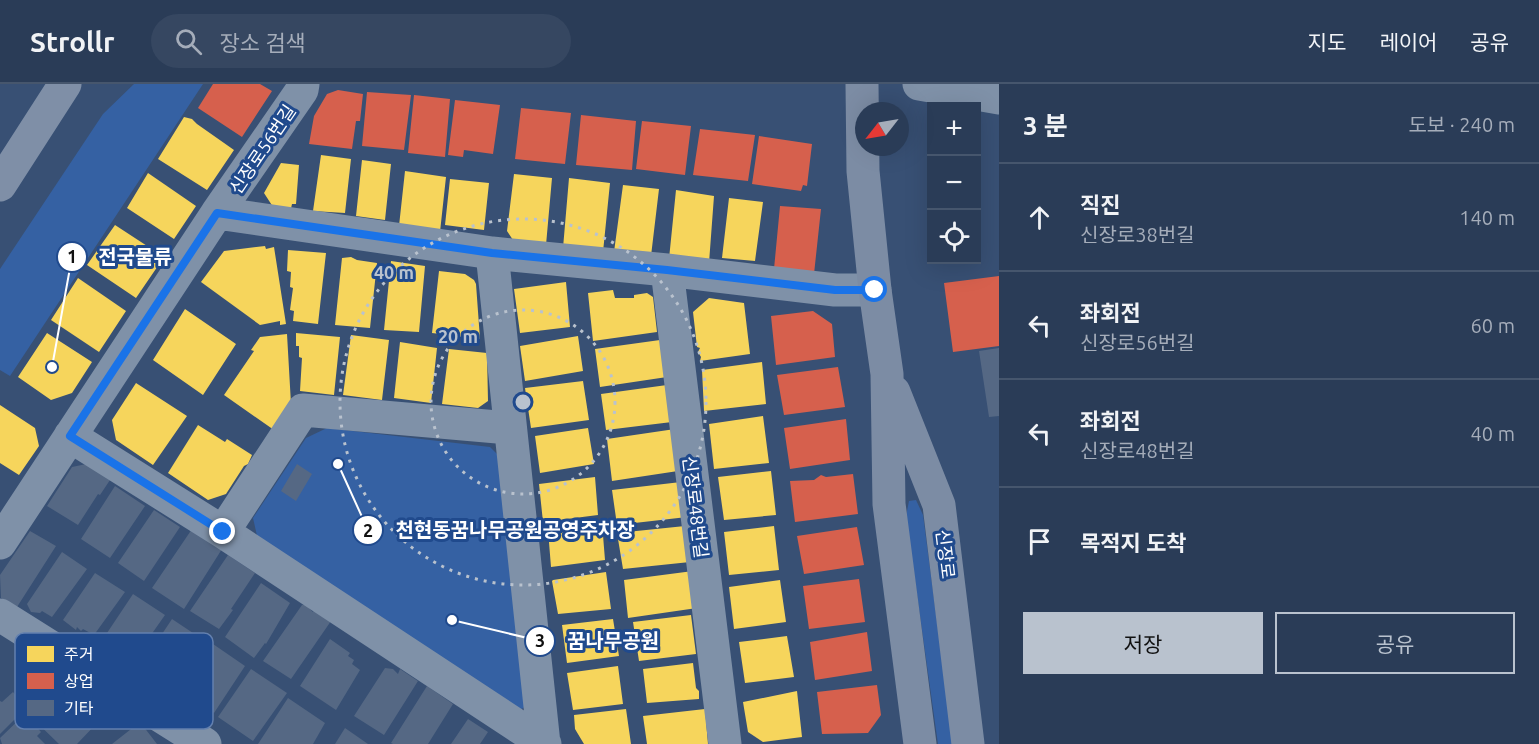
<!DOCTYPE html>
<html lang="ko">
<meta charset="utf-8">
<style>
:root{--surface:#2a3c57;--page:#364761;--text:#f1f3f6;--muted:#a5adba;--line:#46566d;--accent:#b9c2ce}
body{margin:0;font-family:Ubuntu,"Noto Sans KR",sans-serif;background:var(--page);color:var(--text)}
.controls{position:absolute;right:18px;top:18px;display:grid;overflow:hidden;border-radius:0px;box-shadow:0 6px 24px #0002}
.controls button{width:54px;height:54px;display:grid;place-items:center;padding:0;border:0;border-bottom:2px solid var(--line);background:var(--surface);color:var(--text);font:30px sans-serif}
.compass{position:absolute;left:855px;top:18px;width:54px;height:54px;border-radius:50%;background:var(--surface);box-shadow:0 6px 24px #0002;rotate:239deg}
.stop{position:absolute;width:18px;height:18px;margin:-14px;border:4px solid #1a73e8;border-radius:50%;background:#fff}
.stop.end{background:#1a73e8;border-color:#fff;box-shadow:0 2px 6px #0008}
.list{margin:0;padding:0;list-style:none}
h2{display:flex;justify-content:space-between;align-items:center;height:78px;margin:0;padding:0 24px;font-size:26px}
h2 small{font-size:20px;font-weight:400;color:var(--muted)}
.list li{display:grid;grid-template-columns:39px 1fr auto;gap:18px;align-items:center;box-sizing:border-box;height:108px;padding:0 24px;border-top:2px solid var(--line)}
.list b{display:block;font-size:22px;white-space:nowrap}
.list p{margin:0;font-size:20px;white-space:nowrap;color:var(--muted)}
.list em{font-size:20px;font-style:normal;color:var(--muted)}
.actions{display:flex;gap:12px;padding:18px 24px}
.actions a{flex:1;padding:14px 0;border:2px solid var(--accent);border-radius:0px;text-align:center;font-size:21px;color:var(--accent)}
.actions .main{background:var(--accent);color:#111}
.icon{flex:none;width:33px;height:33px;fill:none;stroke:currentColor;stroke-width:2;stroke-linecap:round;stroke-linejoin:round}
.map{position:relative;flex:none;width:999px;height:660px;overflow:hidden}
header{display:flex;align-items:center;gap:36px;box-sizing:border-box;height:84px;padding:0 30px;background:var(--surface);border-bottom:2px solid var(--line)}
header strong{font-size:28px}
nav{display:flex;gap:33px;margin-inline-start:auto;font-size:21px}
.search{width:420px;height:54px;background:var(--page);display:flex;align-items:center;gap:15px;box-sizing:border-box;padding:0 21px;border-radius:33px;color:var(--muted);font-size:22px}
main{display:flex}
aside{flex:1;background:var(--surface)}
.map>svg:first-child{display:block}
.green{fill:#3561a3}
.homes{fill:#f6d55c}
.shops{fill:#d6604d}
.building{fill:#556884}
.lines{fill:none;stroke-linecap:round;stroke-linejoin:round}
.street{stroke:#7f91a8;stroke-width:33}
.secondary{stroke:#7c8ca4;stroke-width:33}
.primary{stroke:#7f8fa7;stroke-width:33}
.route{stroke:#1a73e8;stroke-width:8}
.ring{fill:none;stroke:#b9c2ce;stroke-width:3;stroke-dasharray:3 6}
.labels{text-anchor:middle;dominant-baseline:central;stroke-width:6;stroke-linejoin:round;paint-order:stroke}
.street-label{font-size:18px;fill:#fff;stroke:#204a8d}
.key{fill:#204a8d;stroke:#6380af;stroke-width:1.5}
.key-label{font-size:16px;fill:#fff}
.centre{fill:#b9c2ce;stroke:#204a8d;stroke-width:3}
.ring-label{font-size:18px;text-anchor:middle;font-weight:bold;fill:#b9c2ce;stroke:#204a8d;stroke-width:6;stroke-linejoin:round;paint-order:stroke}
.leader{fill:none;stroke:#fff;stroke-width:2}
.callout-dot{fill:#fff;stroke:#204a8d;stroke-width:2}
.mark-label{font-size:18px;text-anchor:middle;font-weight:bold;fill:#111}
.callout-label{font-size:20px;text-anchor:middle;font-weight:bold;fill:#fff;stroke:#204a8d;stroke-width:6;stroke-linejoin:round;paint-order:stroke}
</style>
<header>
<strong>Strollr</strong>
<div class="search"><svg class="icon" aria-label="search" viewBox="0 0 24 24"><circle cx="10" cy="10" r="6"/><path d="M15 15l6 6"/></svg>장소 검색</div>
<nav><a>지도</a><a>레이어</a><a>공유</a></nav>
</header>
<main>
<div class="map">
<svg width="999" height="660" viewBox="0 0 999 660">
<rect width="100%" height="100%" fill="#385074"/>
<!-- green -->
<path class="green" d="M134,0H203L10,292L0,286V185L103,30Z
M327,344L490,363L506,379L537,615L517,628L258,456L253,434L306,354Z
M916,416L923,431L953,660H938L906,432L909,417Z"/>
<!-- homes -->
<path class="homes" d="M184,33L192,35L197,40L234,66L207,106L158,75Z
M321,71L351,75L345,129L313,127Z
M362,76L391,80L385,136L356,132Z
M281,79L299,81L296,120H292L290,129L275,126L264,109Z
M405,87L446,93L440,148L399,142Z
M148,89L196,122L174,155L127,124Z
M514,90L552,94L546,161L515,159L507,147Z
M569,94L610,99L603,168L563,164Z
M450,95L489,99L484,146L445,141Z
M623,101L659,105L651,172L614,168Z
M676,106L714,112L709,179L669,175Z
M729,114L763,118L755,177L722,174Z
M115,141L164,173L136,214L87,181Z
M265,162L266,165L274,163L286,240L280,241V237L260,241L201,198L224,167Z
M288,166L326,169L318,240L293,237L294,227L290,226L293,204L290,203L291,188L287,187Z
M351,173L357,176L377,179L370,244L335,241L342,174Z
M391,177L425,182L419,248L384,246Z
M439,187L465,190L474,196L476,200L480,255L432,249Z
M78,194L126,227L99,268L51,236Z
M566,198L570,243L520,249L514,205Z
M613,206L615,214H634V211L647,209L653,213L657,248L593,257L588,209Z
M709,214L744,219L750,270L700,277L701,273L698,268L700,264L697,263L693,228Z
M185,225L236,260L203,311L153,276Z
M47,249L92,278L72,309L51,316L18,293Z
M296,249L340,253L334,311L300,307L302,274L299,273V262H296Z
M287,250L291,320L274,346L224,311L254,267L251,266L260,253Z
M351,251L389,256L382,316L343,311Z
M578,252L583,287L525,297L520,262Z
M660,256L667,293L600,303L595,265Z
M400,258L437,264L431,319L394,314Z
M449,265L487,269L488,317L478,324L442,320Z
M762,278L766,320L704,327L702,286Z
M583,297L589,336L531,344L525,304Z
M136,299L187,332L153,381L116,356L112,336Z
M667,301L672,338L606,346L601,310Z
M0,321L35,344L39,362L19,391L0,379Z
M763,332L769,379L714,385L709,340Z
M198,341L225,358L227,355L252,371L248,380L244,382L226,410L208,416L168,389Z
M588,344L594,380L540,389L535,352Z
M675,345L678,387L612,397L607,355Z
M771,387L776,431L724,436L718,393Z
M595,393L598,431L543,438L539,400Z
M681,398L687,433L617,441L612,406Z
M602,439L605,476L551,483L548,446Z
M685,442L690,478L623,485L617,449Z
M774,442L779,486L729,491L724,448Z
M693,487L697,524L628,534L624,496Z
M606,488L611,525L558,530L552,497L553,496Z
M780,496L786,538L734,545L729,503Z
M691,531L696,570L639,577L633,538Z
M613,535L619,572L567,579L562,541Z
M787,552L794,593L745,599L739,558Z
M693,579L696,604L699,607V615L647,619L643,585Z
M618,582L623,620L573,626L567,589Z
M797,607L802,653L763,658L748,648L743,618Z
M626,625L631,660H584L575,645L574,631Z
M705,625L708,660H647L643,632Z"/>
<!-- shops -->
<path class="shops" d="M213,0H260L272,7L242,53L198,24Z
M338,6L363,10L360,37H356L352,65L309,60L314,32L327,10Z
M367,8L411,11L404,66L362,62Z
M414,11L450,15L445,73L408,69Z
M455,16L500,21L493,70L464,66L463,73L448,71Z
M521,24L571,29L565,80L515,75Z
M581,31L636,37L632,86L576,81Z
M642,37L691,42L685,91L636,85Z
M700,45L755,51L748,97L693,91Z
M759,52L812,60L807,102L803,101L801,107L752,100Z
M780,122L821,125L814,190L774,185Z
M999,192V262L953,268L944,199Z
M813,227L832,240L835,273L776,281L771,232Z
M838,283L845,323L784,331L777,291Z
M846,335L850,376L790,385L784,344Z
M853,390L858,430L795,438L790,397L814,396L821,391L826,393Z
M857,443L864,481L804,490L797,452Z
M859,495L865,538L809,545L803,502Z
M867,548L872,587L815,596L810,558Z
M877,601L881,631L868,649L822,650L817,608Z"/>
<!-- building -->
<path class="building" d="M999,264V332L989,333L979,267Z
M91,379L112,393L100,411L98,410L78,441L47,422L72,383Z
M297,380L312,390L296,417L281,407Z
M115,402L145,422L110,474L81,455Z
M154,426L180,443L144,497L118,479Z
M192,445L222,465L184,525L152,504Z
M30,447L56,462L17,523L1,514L0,491Z
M62,468L87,485L52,533L42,527L40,529L31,528L27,520Z
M228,471L255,489L231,525L233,526L219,545L190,527Z
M95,489L125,508L94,551L83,545L81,547L77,543L76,546L63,536Z
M261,499L290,519L266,560L265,559L254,574L225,553Z
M133,510L165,531L139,568L107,549Z
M302,521H306L313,528L314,525L331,537L291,595L263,577Z
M172,535L205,557L178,595L146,574Z
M330,555L350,569L348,572L354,576L352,580L360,586L336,626L300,602Z
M213,560L245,582L214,629L181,606Z
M385,584L393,585L398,590L400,585L418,597L384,651L354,632Z
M251,585L287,609L253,657L218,633Z
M427,602L453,620L428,660H393L391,659Z
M13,608L27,623L0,650V617L2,618Z
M44,613L56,624L63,618L77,632L83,626L97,639L77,660H59L28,630Z
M288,614L325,639L313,660H258Z
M25,630L41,648L37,652L45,660H2L0,654Z
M468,635L488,648L480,660H451Z
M140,638L157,660H112Z
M345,644L368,660H335Z"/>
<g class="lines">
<!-- street -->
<path class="street" d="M919,0L999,14
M217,129L492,169L667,186L835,206H875
M492,169L544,660
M667,186L725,660
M70,352L223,448L545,660
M223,448L303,326L509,344
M0,459L217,129L302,6L303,0
M0,531L205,660"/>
<!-- secondary -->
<path class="secondary" d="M862,0L863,87L875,206L887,290L889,420L920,660
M894,308L939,421L968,660"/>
<!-- primary -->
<path class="primary" d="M0,101L65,0"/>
</g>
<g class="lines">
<!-- route -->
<path class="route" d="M223,448L70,352L217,129L492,169L667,186L835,206H875"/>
</g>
<!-- distance rings -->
<g class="ring">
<circle cx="523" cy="318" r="92"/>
<circle cx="523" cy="318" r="183"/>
</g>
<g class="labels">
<!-- street labels -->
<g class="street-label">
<text transform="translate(262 65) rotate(-56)">신장로56번길</text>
<text transform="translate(696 423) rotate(83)">신장로48번길</text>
<text transform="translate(946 470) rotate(83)">신장로</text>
</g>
</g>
<!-- legend -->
<rect x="15" y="549" width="198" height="96" rx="9" class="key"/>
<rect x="27" y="562" width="27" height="16" fill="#f6d55c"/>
<rect x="27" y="589" width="27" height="16" fill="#d6604d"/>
<rect x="27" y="616" width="27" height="16" fill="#556884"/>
<g class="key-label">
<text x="64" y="576">주거</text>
<text x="64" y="603">상업</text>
<text x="64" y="630">기타</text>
</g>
<circle cx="523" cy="318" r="9" class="centre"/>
<g class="ring-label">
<text x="394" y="195">40 m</text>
<text x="458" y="259">20 m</text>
</g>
<!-- callouts -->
<path class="leader" d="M52 283L72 173M338 380L368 446M452 536L540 557"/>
<g class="callout-dot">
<circle cx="52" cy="283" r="6"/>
<circle cx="338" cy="380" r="6"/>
<circle cx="452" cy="536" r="6"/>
<circle cx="72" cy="173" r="15"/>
<circle cx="368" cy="446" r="15"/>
<circle cx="540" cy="557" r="15"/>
</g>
<g class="mark-label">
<text x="72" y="179">1</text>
<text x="368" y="453">2</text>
<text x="540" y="563">3</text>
</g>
<g class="callout-label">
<text x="135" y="180">전국물류</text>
<text x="515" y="453">천현동꿈나무공원공영주차장</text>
<text x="613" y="564">꿈나무공원</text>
</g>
</svg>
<div class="controls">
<button>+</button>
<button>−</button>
<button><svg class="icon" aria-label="locate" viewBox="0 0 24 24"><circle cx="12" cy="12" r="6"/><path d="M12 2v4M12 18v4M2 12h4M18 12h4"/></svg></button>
</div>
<svg class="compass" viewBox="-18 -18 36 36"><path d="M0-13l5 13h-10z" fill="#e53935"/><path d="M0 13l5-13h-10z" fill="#a5adba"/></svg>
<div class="stop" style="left:875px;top:206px"></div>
<div class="stop end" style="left:223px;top:448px"></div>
</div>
<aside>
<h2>3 분<small>도보 · 240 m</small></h2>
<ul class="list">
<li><svg class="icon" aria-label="ahead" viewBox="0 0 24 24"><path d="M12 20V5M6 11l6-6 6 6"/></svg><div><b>직진</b><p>신장로38번길</p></div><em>140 m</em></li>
<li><svg class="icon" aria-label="left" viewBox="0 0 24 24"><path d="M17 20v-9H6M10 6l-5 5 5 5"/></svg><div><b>좌회전</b><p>신장로56번길</p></div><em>60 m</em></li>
<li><svg class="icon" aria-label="left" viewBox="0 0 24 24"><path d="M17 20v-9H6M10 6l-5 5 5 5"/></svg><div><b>좌회전</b><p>신장로48번길</p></div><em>40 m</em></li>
<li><svg class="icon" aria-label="arrive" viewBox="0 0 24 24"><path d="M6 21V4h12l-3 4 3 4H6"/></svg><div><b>목적지 도착</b></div></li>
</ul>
<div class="actions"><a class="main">저장</a><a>공유</a></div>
</aside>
</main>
